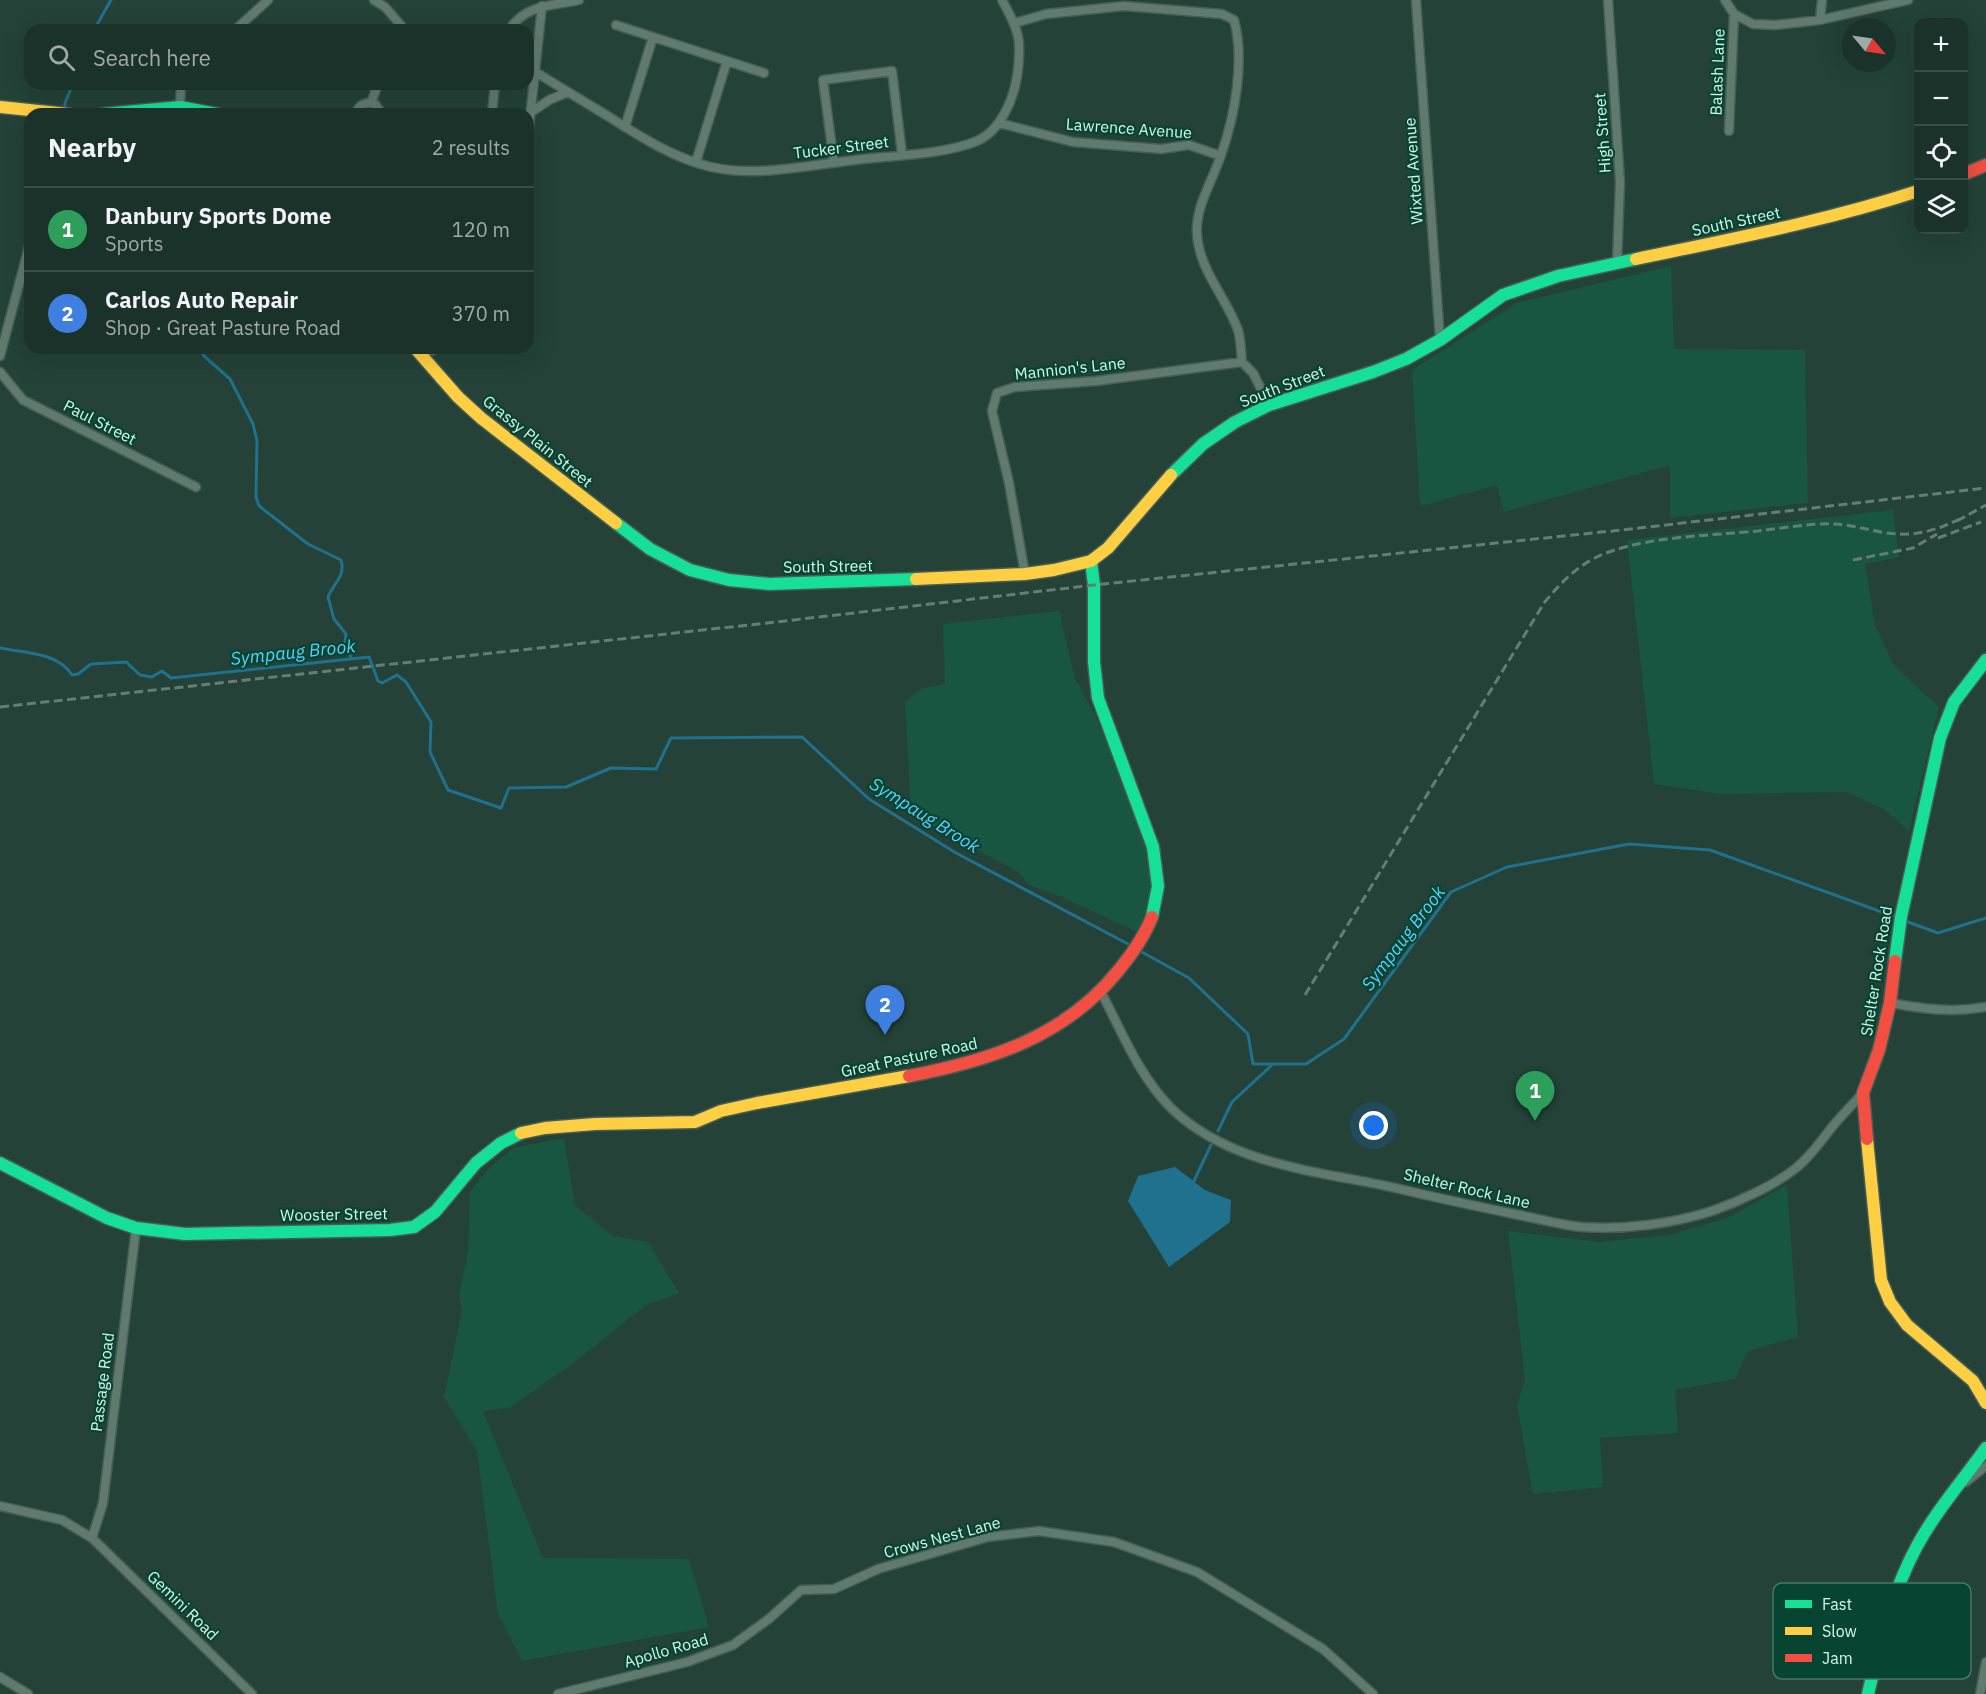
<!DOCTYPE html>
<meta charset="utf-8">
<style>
:root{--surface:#1b322a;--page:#283e36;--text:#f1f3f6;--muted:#a0aaa8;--line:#394d47;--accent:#8abfa5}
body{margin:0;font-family:"IBM Plex Sans",sans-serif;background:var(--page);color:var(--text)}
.controls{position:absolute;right:18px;top:18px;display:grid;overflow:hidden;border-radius:12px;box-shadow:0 6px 24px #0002}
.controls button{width:54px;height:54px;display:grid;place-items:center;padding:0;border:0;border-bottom:2px solid var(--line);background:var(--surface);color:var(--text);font:30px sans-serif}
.compass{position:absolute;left:1842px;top:18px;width:54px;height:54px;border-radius:50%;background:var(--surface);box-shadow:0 6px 24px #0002;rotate:119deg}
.you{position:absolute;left:1374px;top:1126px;width:21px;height:21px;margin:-15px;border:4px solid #fff;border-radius:50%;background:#1a73e8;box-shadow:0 0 0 9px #1a73e833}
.badge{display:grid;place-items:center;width:39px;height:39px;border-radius:50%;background:var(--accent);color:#fff;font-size:20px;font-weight:700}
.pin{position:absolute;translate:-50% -50px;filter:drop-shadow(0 2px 3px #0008)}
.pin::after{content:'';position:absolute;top:32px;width:21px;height:18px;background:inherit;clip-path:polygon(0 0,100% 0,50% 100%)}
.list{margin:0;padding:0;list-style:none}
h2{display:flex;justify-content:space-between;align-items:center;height:78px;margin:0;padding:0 24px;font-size:26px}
h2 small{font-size:20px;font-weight:400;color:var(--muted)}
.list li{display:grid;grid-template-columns:39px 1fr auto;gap:18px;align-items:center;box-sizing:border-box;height:84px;padding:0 24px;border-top:2px solid var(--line)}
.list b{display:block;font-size:22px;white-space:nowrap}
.list p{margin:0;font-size:20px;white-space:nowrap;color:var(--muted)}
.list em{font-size:20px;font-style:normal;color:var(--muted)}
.icon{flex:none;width:33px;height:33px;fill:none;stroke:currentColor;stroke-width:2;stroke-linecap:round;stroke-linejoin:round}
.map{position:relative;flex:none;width:1986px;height:1694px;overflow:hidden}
.search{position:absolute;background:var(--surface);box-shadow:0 6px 24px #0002;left:24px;top:24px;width:510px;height:66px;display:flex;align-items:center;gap:15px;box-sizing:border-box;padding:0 21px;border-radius:18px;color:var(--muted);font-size:22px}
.panel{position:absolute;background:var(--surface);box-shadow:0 6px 24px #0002;left:24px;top:108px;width:510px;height:246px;border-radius:18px}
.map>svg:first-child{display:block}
.built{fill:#185642}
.water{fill:#20718d}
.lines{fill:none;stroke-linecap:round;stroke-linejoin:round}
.stream{stroke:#20718d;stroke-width:3}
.street-casing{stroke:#455d55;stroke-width:11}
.fast-casing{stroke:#455d55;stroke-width:15}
.slow-casing{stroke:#455d55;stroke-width:15}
.jam-casing{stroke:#455d55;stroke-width:15}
.street{stroke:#607a70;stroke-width:8}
.fast{stroke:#16e098;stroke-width:12}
.slow{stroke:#ffcf43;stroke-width:12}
.jam{stroke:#f24e42;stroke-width:12}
.rail{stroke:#657e75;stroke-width:3;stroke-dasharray:9 4.5;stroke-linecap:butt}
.labels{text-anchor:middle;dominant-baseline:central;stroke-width:4.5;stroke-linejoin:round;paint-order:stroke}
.street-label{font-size:16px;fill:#d4f7e8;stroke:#074432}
.water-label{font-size:18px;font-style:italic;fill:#5cd0fd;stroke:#074432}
.key{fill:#074432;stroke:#447a69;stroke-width:1.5}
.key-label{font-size:16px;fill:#d4f7e8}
</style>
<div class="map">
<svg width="1986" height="1694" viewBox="0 0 1986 1694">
<rect width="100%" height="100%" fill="#244238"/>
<!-- built -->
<path class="built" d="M1671,266L1674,349L1805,350L1808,503L1670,518V465L1504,512L1497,485L1420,506L1412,370L1517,303Z
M1893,510L1899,557L1865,564L1875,625L1894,666L1939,707L1909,831L1885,810L1847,792L1721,794L1654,784L1627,540Z
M1059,611L1075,678L1094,713L1150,845L1155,878L1139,933L1060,896L1029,885L1018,872L911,814L905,701L921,689L945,684L943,624Z
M564,1138L575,1205L613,1236L648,1242L679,1293L646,1305L572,1364L511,1407L483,1411L543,1558L689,1559L709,1627L522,1661L498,1614L477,1451L444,1397L462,1310L459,1295L468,1253L470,1192L487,1170L513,1148Z
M1787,1185L1798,1337L1748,1351L1735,1379L1675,1390L1678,1433L1600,1438L1603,1487L1533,1494L1517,1405L1525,1379L1508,1231L1599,1242L1670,1235L1727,1218Z"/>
<!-- water -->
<path class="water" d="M1175,1167L1205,1190L1231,1200L1230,1222L1169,1267L1128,1201L1138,1176Z"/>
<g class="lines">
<!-- stream -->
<path class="stream" d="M94,30L111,0
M64,110L65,103L73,84
M198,348L205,357L230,379L253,424L257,441L256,497L259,506L308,544L341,560C346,576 333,584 328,597L334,619L346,634L345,642L351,658
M0,648C24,653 58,652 72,675L78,674L91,664L126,662L140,675L152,677L162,671L171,678L369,657L378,681L382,683L397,675L406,682L431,722L430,752L448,790L501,808L509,788L566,787L611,768L656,769L671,738L802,737L869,799L956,853L1130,945
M1908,922L1938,933L1986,918
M1140,951L1189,978L1248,1034L1253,1064H1306L1344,1039L1451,892L1507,867L1629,844L1710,850L1893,916
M1218,1131L1232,1102L1273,1064
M1192,1185L1211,1145"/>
<!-- street casing -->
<g class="street-casing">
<path id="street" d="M374,0L385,7L405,30
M1416,0L1440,340
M1608,0L1620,182L1617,264
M1725,0L1734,14L1753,24L1775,25L1820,20L1908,0
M1820,20L1822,0
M1015,23L1046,14L1124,6L1222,14L1234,20C1245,60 1235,116 1221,155C1213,180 1195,207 1197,234C1199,270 1226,297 1238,330C1241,340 1241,352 1242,362
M616,25L764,73
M235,30L268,0
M509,30C526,4 552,6 579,0
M528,67C554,84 580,99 606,115C639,136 673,158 711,167C756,177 803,166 847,161C884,156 944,155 977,141C1000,131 1013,101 1017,77C1022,41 1020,32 1002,0
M371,103L378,84
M180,107L181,84
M530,113L549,100L568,92
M356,114C358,105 366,101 375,104L382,114
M492,114L495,84
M999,123L1073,142L1161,149L1189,145L1221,156
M625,127L653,37
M1729,131L1734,14
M528,136L542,6
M696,162L727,61
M834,163L823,80L892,71L902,154
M419,355L439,348
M0,356L30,243
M0,372L23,400L196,487
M1025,574L1009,483L992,411L997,393L1015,387L1096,381L1242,362L1253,373L1269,405
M1101,992C1122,1032 1139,1076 1171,1108C1233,1168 1325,1171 1404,1190C1442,1199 1480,1207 1519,1215C1539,1219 1561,1225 1582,1227C1624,1230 1671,1224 1712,1211C1738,1202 1775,1185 1796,1168C1811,1156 1821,1141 1832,1127C1842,1115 1853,1104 1863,1093
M1890,1003C1925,1009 1951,1013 1986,1007
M1966,1482L1986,1466
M0,1506L62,1520L92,1538L252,1694
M92,1538L103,1503L136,1228
M0,1677L28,1694
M558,1694L687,1662L733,1645L770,1618L801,1590L834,1589L878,1569L988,1537L1039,1531L1114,1542L1197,1572L1323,1649L1373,1694
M1980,1694L1986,1662"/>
</g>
<!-- fast casing -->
<g class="fast-casing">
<path id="fast" d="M104,114L180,107L217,114
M1171,475L1203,444L1235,422L1269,405L1373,372L1406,359L1440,340L1503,295L1558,276L1636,259
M616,523L650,549L690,570L729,580L770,584L916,579
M1091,561L1094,585V662L1098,698L1153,847L1158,886L1152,917
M1895,961L1901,917L1940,738L1954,702L1986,660
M0,1163L107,1218L136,1228L185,1234L390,1230L414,1227L435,1212L476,1163L501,1143L521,1133
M1868,1694C1880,1643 1892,1592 1917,1546C1936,1511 1963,1480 1986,1448"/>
</g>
<!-- slow casing -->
<g class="slow-casing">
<path id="slow" d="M0,107L68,114
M1636,259C1731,239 1826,221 1918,191
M415,348L458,397L481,418L616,523
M916,579L1025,574L1054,570L1091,561L1108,548L1171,475
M521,1133L545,1128L595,1124L695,1122L721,1111L757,1103L909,1076
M1867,1139L1881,1280L1890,1302L1907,1325L1973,1381L1986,1403"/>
</g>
<!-- jam casing -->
<g class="jam-casing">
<path id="jam" d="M1964,174L1986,165
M909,1076C989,1061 1065,1037 1118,971C1132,954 1144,937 1152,917
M1867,1139L1863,1093L1879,1050L1890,1003L1895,961"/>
</g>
<!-- street -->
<use href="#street" class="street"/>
<!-- fast -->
<use href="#fast" class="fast"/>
<!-- slow -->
<use href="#slow" class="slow"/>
<!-- jam -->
<use href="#jam" class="jam"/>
<!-- rail -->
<path class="rail" d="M1957,521L1986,505
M1938,538L1981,522
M1853,560L1913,548L1937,534
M0,707L776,622L1094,585L1631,529L1986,488
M1305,995L1544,603C1558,586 1572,571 1591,560C1635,536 1708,536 1758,531C1783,528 1810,523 1835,524C1851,525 1865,529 1881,532C1914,538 1935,531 1964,517"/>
</g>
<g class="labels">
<!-- street labels -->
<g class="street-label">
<text transform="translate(1717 72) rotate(-88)">Balash Lane</text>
<text transform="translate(1129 128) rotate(4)">Lawrence Avenue</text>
<text transform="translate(1602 133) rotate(-94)">High Street</text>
<text transform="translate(841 147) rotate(-7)">Tucker Street</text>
<text transform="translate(1413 171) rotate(-94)">Wixted Avenue</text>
<text transform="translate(1736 221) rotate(-12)">South Street</text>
<text transform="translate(1070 368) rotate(-6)">Mannion's Lane</text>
<text transform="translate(1282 386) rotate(-21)">South Street</text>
<text transform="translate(100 422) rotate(27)">Paul Street</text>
<text transform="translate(538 441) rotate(39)">Grassy Plain Street</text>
<text transform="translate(828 566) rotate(-1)">South Street</text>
<text transform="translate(1876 971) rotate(-81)">Shelter Rock Road</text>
<text transform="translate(909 1057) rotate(-12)">Great Pasture Road</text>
<text transform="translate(1467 1188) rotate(13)">Shelter Rock Lane</text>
<text transform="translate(334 1214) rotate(-1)">Wooster Street</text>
<text transform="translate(102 1382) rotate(-83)">Passage Road</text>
<text transform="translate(942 1537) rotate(-15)">Crows Nest Lane</text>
<text transform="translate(183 1605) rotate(44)">Gemini Road</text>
<text transform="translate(666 1650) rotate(-16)">Apollo Road</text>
</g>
<!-- water labels -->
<g class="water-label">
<text transform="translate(293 652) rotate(-6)">Sympaug Brook</text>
<text transform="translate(925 815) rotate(32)">Sympaug Brook</text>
<text transform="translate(1403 938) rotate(-53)">Sympaug Brook</text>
</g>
</g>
<!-- legend -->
<rect x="1773" y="1583" width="198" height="96" rx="9" class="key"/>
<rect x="1785" y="1600" width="27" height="8" fill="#16e098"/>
<rect x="1785" y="1627" width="27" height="8" fill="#ffcf43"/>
<rect x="1785" y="1654" width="27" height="8" fill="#f24e42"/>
<g class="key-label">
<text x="1822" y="1610">Fast</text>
<text x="1822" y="1637">Slow</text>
<text x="1822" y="1664">Jam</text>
</g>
</svg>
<div class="controls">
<button>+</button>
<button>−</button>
<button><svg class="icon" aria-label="locate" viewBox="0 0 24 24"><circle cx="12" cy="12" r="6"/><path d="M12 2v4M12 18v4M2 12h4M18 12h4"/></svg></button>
<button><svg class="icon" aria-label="layers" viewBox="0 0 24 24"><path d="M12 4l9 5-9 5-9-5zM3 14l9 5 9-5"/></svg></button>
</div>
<svg class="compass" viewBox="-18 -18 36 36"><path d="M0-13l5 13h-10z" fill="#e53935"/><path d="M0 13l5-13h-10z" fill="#a0aaa8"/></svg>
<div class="you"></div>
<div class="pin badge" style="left:1535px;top:1121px;background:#2e9e5b">1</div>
<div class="pin badge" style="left:885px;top:1035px;background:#3f7fe0">2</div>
<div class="search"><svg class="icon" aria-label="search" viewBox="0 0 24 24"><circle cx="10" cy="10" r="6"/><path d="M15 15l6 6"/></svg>Search here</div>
<section class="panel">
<h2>Nearby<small>2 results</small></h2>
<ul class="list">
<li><span class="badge" style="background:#2e9e5b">1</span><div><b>Danbury Sports Dome</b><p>Sports</p></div><em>120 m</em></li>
<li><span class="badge" style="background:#3f7fe0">2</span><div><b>Carlos Auto Repair</b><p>Shop · Great Pasture Road</p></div><em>370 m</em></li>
</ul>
</section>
</div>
